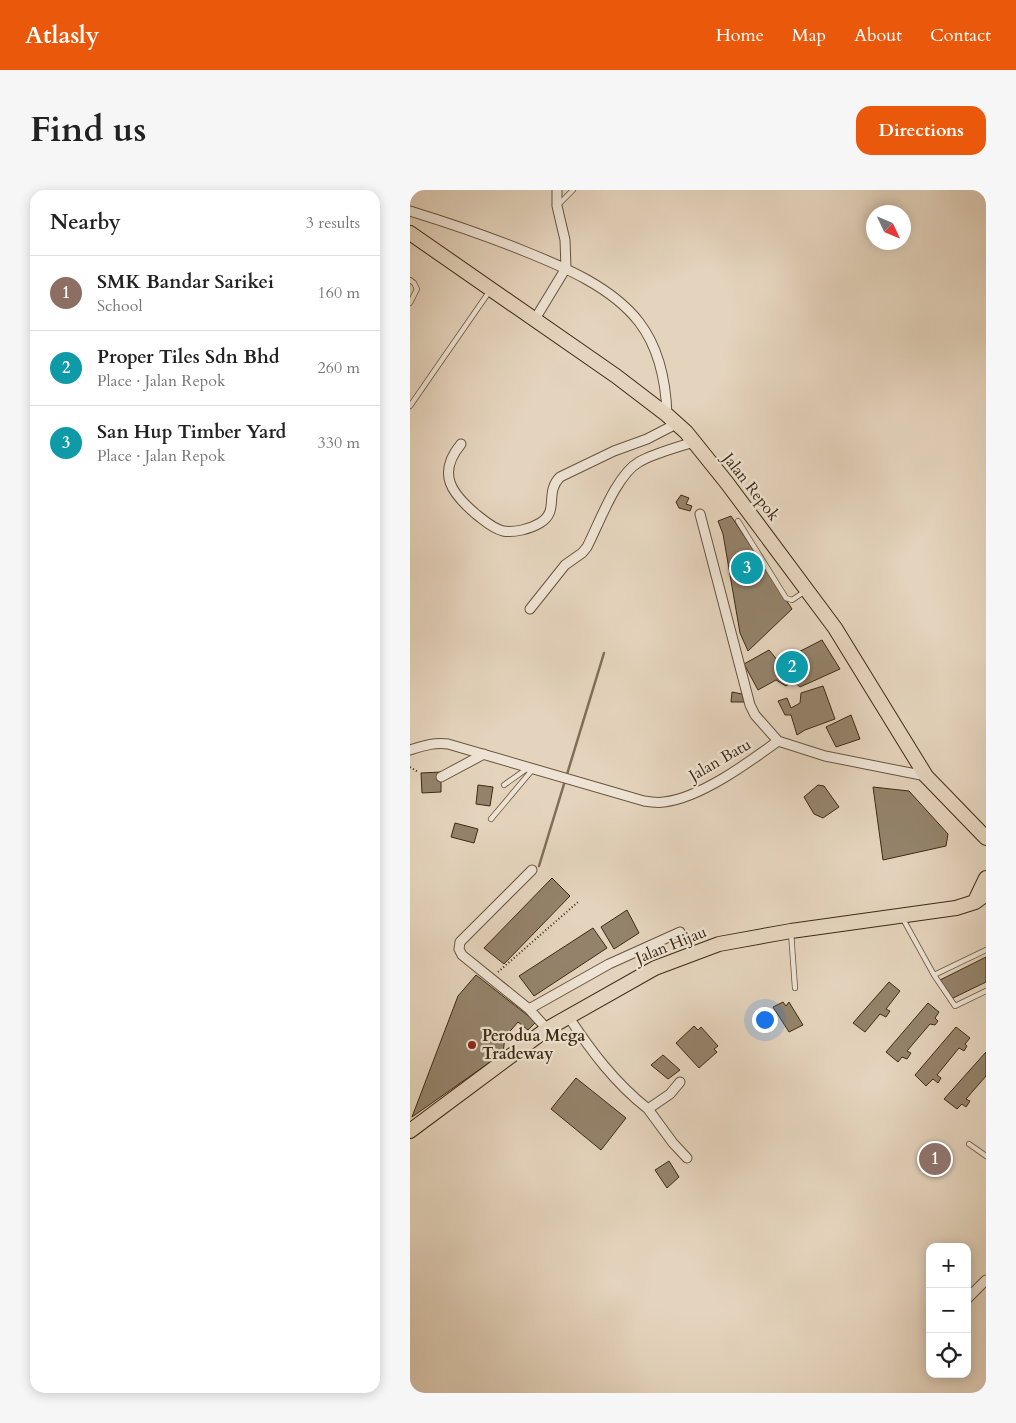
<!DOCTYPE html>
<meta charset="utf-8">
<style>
:root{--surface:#fff;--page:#f6f6f6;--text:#222;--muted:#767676;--line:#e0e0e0;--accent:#ea580c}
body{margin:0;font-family:Cardo,serif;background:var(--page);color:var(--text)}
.controls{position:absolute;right:15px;bottom:15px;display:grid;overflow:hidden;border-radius:10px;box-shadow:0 2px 12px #0003}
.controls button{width:45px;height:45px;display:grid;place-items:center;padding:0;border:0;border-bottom:1px solid var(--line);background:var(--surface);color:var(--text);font:25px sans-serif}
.compass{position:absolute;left:456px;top:15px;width:45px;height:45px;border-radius:50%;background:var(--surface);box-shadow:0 2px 12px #0003;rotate:134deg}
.you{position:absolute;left:354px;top:829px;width:18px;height:18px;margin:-12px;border:4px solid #fff;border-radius:50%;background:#1a73e8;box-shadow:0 0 0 8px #1a73e833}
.badge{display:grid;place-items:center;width:32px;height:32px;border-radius:50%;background:var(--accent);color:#fff;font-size:16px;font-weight:700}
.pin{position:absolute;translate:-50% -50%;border:2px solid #fff;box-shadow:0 1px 5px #0006}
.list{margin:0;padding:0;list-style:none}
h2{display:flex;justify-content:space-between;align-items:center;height:65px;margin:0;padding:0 20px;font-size:21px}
h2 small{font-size:16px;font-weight:400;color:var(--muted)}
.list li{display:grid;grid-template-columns:32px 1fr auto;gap:15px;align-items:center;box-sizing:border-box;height:75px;padding:0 20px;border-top:1px solid var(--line)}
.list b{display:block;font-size:19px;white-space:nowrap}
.list p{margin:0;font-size:16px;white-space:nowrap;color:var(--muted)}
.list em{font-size:16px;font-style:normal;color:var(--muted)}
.icon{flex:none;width:28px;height:28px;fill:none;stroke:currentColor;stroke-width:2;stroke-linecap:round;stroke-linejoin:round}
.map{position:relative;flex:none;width:576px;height:1203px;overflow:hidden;border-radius:15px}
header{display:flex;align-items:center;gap:30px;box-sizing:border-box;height:70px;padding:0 25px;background:var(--accent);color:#fff}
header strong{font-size:24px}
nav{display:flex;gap:28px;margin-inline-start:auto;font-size:18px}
.intro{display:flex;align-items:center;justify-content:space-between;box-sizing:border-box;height:120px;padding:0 30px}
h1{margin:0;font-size:35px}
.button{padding:12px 22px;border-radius:15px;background:var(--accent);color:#fff;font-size:18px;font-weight:700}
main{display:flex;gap:30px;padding:0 30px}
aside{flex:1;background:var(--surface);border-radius:15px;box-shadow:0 2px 12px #0003}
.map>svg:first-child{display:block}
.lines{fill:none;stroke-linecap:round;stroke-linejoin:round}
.stream{stroke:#806e56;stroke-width:2.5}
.building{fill:#94836b;stroke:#3d2b12}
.service-casing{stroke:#67553d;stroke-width:6}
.minor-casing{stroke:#67553d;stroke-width:11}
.primary-casing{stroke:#3d2b12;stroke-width:16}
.path{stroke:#3d2b12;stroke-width:2;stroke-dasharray:1 2.5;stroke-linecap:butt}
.service{stroke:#eee3d4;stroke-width:4.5}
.minor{stroke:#eee3d4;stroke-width:9}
.primary{stroke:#e5d4bd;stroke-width:14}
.poi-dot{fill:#8f2418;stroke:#eee3d4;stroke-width:2}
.labels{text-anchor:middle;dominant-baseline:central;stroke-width:4.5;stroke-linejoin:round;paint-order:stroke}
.street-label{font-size:16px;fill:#3d2b12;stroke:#eee3d4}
.poi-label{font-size:16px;font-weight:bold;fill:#3d2b12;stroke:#eee3d4;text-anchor:start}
</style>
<header>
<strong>Atlasly</strong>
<nav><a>Home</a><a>Map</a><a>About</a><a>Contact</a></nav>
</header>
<div class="intro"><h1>Find us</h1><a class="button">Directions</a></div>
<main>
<aside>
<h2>Nearby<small>3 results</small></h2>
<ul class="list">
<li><span class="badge" style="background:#8d6e63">1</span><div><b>SMK Bandar Sarikei</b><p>School</p></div><em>160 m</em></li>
<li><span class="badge" style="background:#0f9aa8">2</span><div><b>Proper Tiles Sdn Bhd</b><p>Place · Jalan Repok</p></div><em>260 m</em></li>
<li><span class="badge" style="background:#0f9aa8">3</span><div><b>San Hup Timber Yard</b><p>Place · Jalan Repok</p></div><em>330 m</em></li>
</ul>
</aside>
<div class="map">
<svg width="576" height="1203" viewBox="0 0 576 1203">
<rect width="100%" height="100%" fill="#e5d4bd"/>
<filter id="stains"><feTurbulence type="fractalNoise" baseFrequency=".004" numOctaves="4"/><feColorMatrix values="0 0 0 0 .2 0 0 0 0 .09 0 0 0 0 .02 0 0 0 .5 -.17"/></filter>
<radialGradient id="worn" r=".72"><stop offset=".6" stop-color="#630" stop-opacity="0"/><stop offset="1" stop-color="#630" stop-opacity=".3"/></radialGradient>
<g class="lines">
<!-- stream -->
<path class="stream" d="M129,676L194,463"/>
</g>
<!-- building -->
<path class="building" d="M271,305L279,308L276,314L282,316L280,321L269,318L266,312Z
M321,326L382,419L338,461L330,443L313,344L308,331Z
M412,450L430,479L390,497L383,491L376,496L366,490L348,500L334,474L359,460L369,472Z
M413,496L425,529L395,540L387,545L381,525H375L368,511L377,508L381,518L390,513L391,503Z
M322,502L332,504L334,512H321Z
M441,525L450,549L426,557L416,537Z
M31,582V602L12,603L11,583Z
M68,595L83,597L80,616L66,614Z
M408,595L414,596L429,617L413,628L404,624L394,607Z
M463,597L499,601L538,644L536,656L473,670Z
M45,633L68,639L64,653L41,647Z
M142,688L160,706L94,774L74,758Z
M217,720L229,743L204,759L191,737Z
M183,738L197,758L124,806L109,786Z
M576,767V792L541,809L530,790Z
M66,785L126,832L118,840L108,832L95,847L93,863L2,927L48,806Z
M479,792L490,801L476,819L480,821L476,827L470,824L455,842L443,833Z
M373,812L376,816L379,812L393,835L379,842L363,817Z
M518,813L529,822L525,828L528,831L525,835L520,834L497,861L501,863L497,869L492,867L488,872L476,862Z
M284,836L288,840L291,837L308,856L304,859L307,862L289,878L266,853Z
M546,837L560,848L555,854L557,856L554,861L549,858L527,885L531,888L528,893L523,889L516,896L505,885Z
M576,862V886L556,909L560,911L556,917L552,914L547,919L534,909Z
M253,865L270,880L258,889L241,875Z
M166,888L216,928L191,960L141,919Z
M259,971L269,987L257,998L245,980Z"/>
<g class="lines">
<!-- service casing -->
<g class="service-casing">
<path id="service" d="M148,15L163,0
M0,90L4,93L7,99L0,113
M0,216L79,102
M328,331L376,408L382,410L394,402
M94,595L118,578
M81,629L123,579
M493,729L524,785L545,816L576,801
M381,742L385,798
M524,785L576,760
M559,954L576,966
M557,1098L564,1102"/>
</g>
<!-- minor casing -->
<g class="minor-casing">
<path id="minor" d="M0,21C39,33 77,46 114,61C154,77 202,97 229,132C249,158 256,193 257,225
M125,129L156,78L155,50L147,16V0
M51,254C26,284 42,304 67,325C75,331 82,338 93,341C104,343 120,339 130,333C150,321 134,303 150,287L204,261L237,249L266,234
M290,324L340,515L345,525L368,551
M120,419L155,375L172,363L177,357C189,334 206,285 229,272C245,263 266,258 283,252
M0,560C13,556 24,552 38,554L234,611C240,612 248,613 254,612C290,608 338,573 368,551L415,566L516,586
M31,587L74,564
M122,680L50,752L49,759L52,765L119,819L137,839
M119,819L199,774L270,742
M158,826C181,861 205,893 238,919L260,904L270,892
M238,919L263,953L277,968
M557,1109L576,1090"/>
</g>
<!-- primary casing -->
<g class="primary-casing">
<path id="primary" d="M0,43L206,186L257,225L276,242L317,293L425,438L516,586L576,648
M565,711L576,688
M0,941L137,839L245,778L309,754L381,741L546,718L565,712L576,704"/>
</g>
<!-- path -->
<path class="path" d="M0,577L8,582
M88,782L168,712"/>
<!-- service -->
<use href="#service" class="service"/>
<!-- minor -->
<use href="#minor" class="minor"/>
<!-- primary -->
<use href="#primary" class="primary"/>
</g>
<!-- markers -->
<circle class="poi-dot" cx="62" cy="855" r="5"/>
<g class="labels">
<!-- street labels -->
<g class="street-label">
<text transform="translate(341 297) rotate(52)">Jalan Repok</text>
<text transform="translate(310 570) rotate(-30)">Jalan Batu</text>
<text transform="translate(261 755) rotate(-22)">Jalan Hijau</text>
</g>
<!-- poi labels -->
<g class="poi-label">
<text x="72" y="846">Perodua Mega<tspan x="72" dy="18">Tradeway</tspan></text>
</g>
</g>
<rect width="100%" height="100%" filter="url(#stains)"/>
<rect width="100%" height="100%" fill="url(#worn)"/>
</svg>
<div class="controls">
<button>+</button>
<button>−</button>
<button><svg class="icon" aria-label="locate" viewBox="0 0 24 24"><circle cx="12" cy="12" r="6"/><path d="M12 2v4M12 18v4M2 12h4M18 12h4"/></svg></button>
</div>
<svg class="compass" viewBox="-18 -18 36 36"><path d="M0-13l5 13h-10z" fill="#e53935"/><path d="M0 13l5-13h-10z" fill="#767676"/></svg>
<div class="you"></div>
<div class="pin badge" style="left:525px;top:969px;background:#8d6e63">1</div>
<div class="pin badge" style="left:382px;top:477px;background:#0f9aa8">2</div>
<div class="pin badge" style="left:337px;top:378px;background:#0f9aa8">3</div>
</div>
</main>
